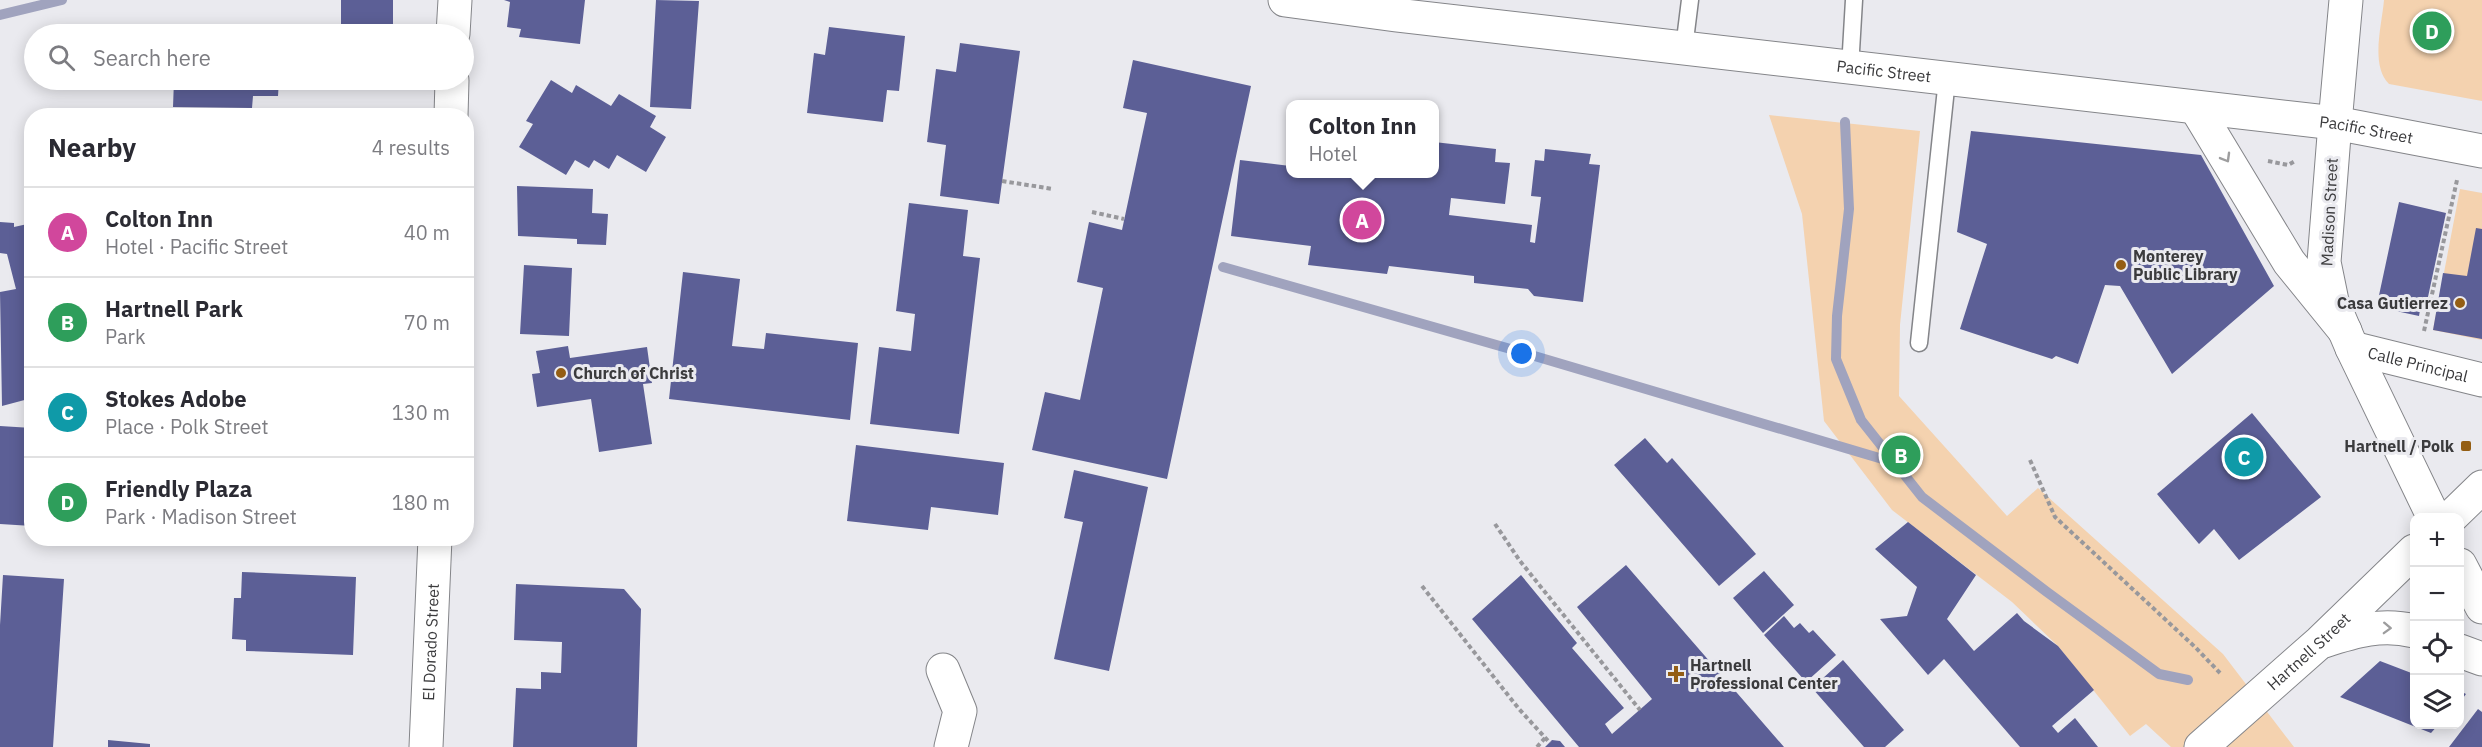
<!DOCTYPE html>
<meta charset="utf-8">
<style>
:root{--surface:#fff;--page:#f7f7f7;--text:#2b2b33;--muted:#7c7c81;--line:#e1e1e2;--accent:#0f766e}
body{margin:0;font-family:"IBM Plex Sans",sans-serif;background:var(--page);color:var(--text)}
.controls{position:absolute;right:18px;bottom:18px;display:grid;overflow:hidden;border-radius:12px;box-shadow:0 3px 15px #0003}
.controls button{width:54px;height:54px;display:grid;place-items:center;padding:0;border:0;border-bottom:2px solid var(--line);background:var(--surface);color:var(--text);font:30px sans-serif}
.you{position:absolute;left:1522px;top:354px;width:21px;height:21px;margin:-15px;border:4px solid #fff;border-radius:50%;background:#1a73e8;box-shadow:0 0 0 9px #1a73e833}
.badge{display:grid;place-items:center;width:39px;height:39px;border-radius:50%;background:var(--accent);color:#fff;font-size:20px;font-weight:700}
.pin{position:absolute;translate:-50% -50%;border:3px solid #fff;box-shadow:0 2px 6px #0006}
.popup{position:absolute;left:1286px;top:100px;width:153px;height:78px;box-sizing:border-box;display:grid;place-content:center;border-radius:12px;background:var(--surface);filter:drop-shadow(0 2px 4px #0005);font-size:20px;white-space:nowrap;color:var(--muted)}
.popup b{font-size:22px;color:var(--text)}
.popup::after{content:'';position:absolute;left:50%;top:100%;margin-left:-12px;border:12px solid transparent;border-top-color:var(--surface)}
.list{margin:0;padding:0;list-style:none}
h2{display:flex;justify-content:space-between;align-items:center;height:78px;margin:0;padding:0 24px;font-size:26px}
h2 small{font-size:20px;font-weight:400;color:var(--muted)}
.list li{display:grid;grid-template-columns:39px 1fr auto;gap:18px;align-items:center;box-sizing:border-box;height:90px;padding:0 24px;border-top:2px solid var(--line)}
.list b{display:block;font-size:22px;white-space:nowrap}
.list p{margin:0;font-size:20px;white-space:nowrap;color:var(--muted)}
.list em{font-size:20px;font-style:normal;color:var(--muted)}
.icon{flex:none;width:33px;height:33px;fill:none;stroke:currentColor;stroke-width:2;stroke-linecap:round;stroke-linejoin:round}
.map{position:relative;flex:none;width:2482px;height:747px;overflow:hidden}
.search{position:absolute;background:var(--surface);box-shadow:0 3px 15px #0003;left:24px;top:24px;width:450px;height:66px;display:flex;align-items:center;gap:15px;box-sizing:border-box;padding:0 21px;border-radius:33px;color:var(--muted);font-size:22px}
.panel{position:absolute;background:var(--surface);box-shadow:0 3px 15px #0003;left:24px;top:108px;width:450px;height:438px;border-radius:24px}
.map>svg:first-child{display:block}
.green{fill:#f4d2af}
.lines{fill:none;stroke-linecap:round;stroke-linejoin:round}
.stream{stroke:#a0a3be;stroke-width:10}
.building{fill:#5c5f96}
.service-casing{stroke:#848589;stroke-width:19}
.minor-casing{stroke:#848589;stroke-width:35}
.tertiary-casing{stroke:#848589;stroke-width:35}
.secondary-casing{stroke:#848589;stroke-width:35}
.path{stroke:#98989c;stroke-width:4;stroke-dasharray:4.5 3;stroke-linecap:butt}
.service{stroke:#fff;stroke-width:16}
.minor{stroke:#fff;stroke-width:33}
.tertiary{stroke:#fff;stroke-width:33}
.secondary{stroke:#fff;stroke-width:33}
.oneway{stroke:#9d9d9e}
.poi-dot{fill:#945e14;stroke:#eaeaef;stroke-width:2}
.labels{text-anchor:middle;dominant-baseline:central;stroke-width:6;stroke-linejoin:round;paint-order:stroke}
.street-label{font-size:16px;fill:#3b3b3d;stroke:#eaeaef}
.poi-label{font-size:16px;font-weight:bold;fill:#3b3b3d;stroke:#eaeaef;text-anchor:start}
</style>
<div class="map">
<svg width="2482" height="747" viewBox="0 0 2482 747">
<rect width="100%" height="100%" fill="#eaeaef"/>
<!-- green -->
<path class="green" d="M2384,0H2482V101L2389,84C2370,65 2382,25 2384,0Z
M1769,115L1920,131L1900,325L1899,396L2007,516L2038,488L2223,654L2294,747H2171L2146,724L2130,736L2058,646L2012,602L1892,510L1824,421L1802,214Z
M2460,189L2482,193V340L2433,330Z"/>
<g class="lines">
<!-- stream -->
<path class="stream" d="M0,15L62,0
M1845,122L1849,209L1837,316L1836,359L1861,420L1922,497L2047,592L2159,674L2188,680
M1223,267L1521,352L1896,463"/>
</g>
<!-- building -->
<path class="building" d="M341,0H393V34H341Z
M504,0H585L580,44L519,37L521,29L507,27L510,2Z
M656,0L699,1L691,109L650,107Z
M829,27L905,36L899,91L887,90L883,122L807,113L814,53L825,55Z
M175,30L251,31V34H175Z
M960,43L1020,51L999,204L940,196L946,145L927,142L936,69L956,72Z
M1133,60L1251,86L1167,479L1032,450L1045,392L1080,400L1103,288L1077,282L1089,222L1122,230L1147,113L1123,108Z
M174,80H279L278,96H253L252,108L173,107Z
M340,80H392V90L340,89Z
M551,80L572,93L576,85L611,106L619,94L656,116L650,127L666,137L646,172L617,155L609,169L594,160L589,168L575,160L566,175L519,147L533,124L526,121Z
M1971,131L2201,155L2274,286L2172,374L2120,286L2105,285L2078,364L2056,356L2052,359L1960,329L1987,244L1957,232Z
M1434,142L1496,149L1495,162L1510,163L1505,204L1451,198L1449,215L1532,225L1530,242L1535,243L1541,197L1531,196L1535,160L1544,161L1545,149L1591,154L1589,164L1600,165L1583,302L1534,296L1528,289L1474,283V276L1389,266L1387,274L1308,265L1311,246L1231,236L1240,160L1290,166V174H1434Z
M517,186L593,189L592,213L608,214L606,245L577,244V239L518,236Z
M2399,202L2446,213L2425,311L2420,310L2419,316L2382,308L2384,301L2378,300Z
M909,203L968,210L963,256L980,258L959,434L870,424L879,347L911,351L915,314L896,311Z
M0,222L14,223V227L32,223V398L2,406L0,292L16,289L7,254L0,253Z
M2476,228L2482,229V339L2433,330L2443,273L2467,276Z
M524,265L572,268L569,336L520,334Z
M683,272L740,279L732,346L764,349L766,333L858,343L850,420L669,399Z
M568,346L570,358L647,347L652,383L643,384L652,444L599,452L591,399L537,407L532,374L540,373L536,351Z
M2252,413L2321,497L2239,560L2214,529L2199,544L2157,494Z
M0,426L32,428V526L0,524Z
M1645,438L1667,463L1672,458L1756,554L1719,586L1614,465Z
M856,445L1004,463L998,515L931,507L928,530L847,521Z
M1074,470L1148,487L1109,671L1054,659L1083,522L1064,518Z
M1908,522L1976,575L1947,619L1974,651L2017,613L2024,621L2058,646L2094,690L2052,726L2058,733L2075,718L2098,747H2020L1944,659L1928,675L1880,619L1907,616L1917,587L1875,549Z
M217,538H265V545L217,543Z
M1626,565L1784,747H1579L1472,619L1521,575L1577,643L1572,648L1624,708L1605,724L1612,734L1652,699L1577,607Z
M1764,571L1794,605L1763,633L1733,598Z
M242,572L356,577L353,655L246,651V640L232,639L234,598H241Z
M3,575L64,579L53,747H0V625Z
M516,584L624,589L641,609L637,747H513L516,688L541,689V672L561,673L562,642L514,640Z
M1784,616L1794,628L1800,623L1809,633L1813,630L1836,655L1806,682L1764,635Z
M1843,660L1904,730L1885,747H1864L1812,688Z
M2380,661L2414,674V724H2439L2431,733L2340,697Z
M2460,691L2466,694L2460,702Z
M2478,709L2482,712V747H2449Z
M108,740L150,744V747H108Z
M1552,740L1560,741L1565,747H1545Z"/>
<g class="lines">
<!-- service casing -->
<g class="service-casing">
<path id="service" d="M1684,48L1690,0
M1850,68L1854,0
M1919,343L1947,79"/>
</g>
<!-- minor casing -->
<g class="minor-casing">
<g id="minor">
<path d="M2335,123L2324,262L2332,301L2352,348L2434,518"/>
<path id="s1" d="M2352,348L2482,380"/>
<path d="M2450,518L2482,487"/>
<path d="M2460,565L2482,607"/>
<path d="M2324,641C2355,631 2382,623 2414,631"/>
<path d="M2460,651L2482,659"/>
<path d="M943,670L960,711L951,747"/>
<path id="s2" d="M2201,747L2320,642L2414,551"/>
</g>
</g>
<!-- tertiary casing -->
<g class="tertiary-casing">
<g id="tertiary">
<path d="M453,34L455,0"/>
<path d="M451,116L452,80"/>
<path d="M2335,123L2346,0"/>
<path id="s3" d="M426,747L435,538"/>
</g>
</g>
<!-- secondary casing -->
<g class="secondary-casing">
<g id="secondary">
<path id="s4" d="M1285,0L1396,15L2335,123L2482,151"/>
<path d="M2196,108L2289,262L2345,331"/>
</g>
</g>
<!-- path -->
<path class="path" d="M2268,161L2288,165L2295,161
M1002,181L1053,189
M1092,212L1124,219
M2424,331L2457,180
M2030,460L2055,517L2195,647L2220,673
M1495,524L1520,561L1640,710
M1422,586L1519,709L1550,743
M1537,747L1545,738"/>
<!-- service -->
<use href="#service" class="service"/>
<!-- minor -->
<use href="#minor" class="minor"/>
<!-- tertiary -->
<use href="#tertiary" class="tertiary"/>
<!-- secondary -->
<use href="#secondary" class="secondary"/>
</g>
<!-- one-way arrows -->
<defs><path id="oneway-chevron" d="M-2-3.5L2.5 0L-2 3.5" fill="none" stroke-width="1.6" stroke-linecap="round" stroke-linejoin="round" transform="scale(1.5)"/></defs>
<g class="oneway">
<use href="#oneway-chevron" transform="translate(2226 158) rotate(60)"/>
<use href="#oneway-chevron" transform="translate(2387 628) rotate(2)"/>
</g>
<!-- markers -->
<g class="poi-dot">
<circle cx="2121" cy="265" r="6"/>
<circle cx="2460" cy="303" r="6"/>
<circle cx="561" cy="373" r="6"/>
<rect x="2460" y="440" width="12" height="12" rx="3"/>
<path d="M1673 665h6v6h6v6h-6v6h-6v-6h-6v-6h6z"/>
</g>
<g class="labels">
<!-- street labels -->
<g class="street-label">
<text stroke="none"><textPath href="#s4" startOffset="603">Pacific Street</textPath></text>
<text stroke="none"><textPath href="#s4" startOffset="1089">Pacific Street</textPath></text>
<text transform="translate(2329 212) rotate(-87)">Madison Street</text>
<text stroke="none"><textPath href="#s1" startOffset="68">Calle Principal</textPath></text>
<text stroke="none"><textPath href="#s3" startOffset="105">El Dorado Street</textPath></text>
<text stroke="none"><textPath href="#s2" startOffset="144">Hartnell Street</textPath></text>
</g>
<!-- poi labels -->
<g class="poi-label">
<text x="2133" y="256">Monterey<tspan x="2133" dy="18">Public Library</tspan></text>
<text x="2448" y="303" text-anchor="end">Casa Gutierrez</text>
<text x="573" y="373">Church of Christ</text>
<text x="2454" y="446" text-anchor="end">Hartnell / Polk</text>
<text x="1690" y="665">Hartnell<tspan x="1690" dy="18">Professional Center</tspan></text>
</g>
</g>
</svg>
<div class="controls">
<button>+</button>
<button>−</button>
<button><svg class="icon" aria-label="locate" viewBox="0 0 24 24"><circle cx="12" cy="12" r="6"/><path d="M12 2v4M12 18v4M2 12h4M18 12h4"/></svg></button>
<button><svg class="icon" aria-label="layers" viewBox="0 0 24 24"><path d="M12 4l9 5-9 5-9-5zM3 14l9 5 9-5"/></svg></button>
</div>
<div class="you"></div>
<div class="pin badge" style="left:1362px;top:220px;background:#d1479c">A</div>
<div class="popup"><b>Colton Inn</b>Hotel</div>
<div class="pin badge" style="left:1901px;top:455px;background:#2e9e5b">B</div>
<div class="pin badge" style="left:2244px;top:457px;background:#0f9aa8">C</div>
<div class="pin badge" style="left:2432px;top:31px;background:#2e9e5b">D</div>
<div class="search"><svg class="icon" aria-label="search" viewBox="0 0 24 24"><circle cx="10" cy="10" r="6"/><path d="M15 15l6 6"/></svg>Search here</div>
<section class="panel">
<h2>Nearby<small>4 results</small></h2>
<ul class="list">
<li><span class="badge" style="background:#d1479c">A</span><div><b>Colton Inn</b><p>Hotel · Pacific Street</p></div><em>40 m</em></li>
<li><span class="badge" style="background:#2e9e5b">B</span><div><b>Hartnell Park</b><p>Park</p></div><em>70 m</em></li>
<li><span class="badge" style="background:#0f9aa8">C</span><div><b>Stokes Adobe</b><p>Place · Polk Street</p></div><em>130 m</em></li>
<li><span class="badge" style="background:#2e9e5b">D</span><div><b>Friendly Plaza</b><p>Park · Madison Street</p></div><em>180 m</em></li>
</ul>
</section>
</div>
